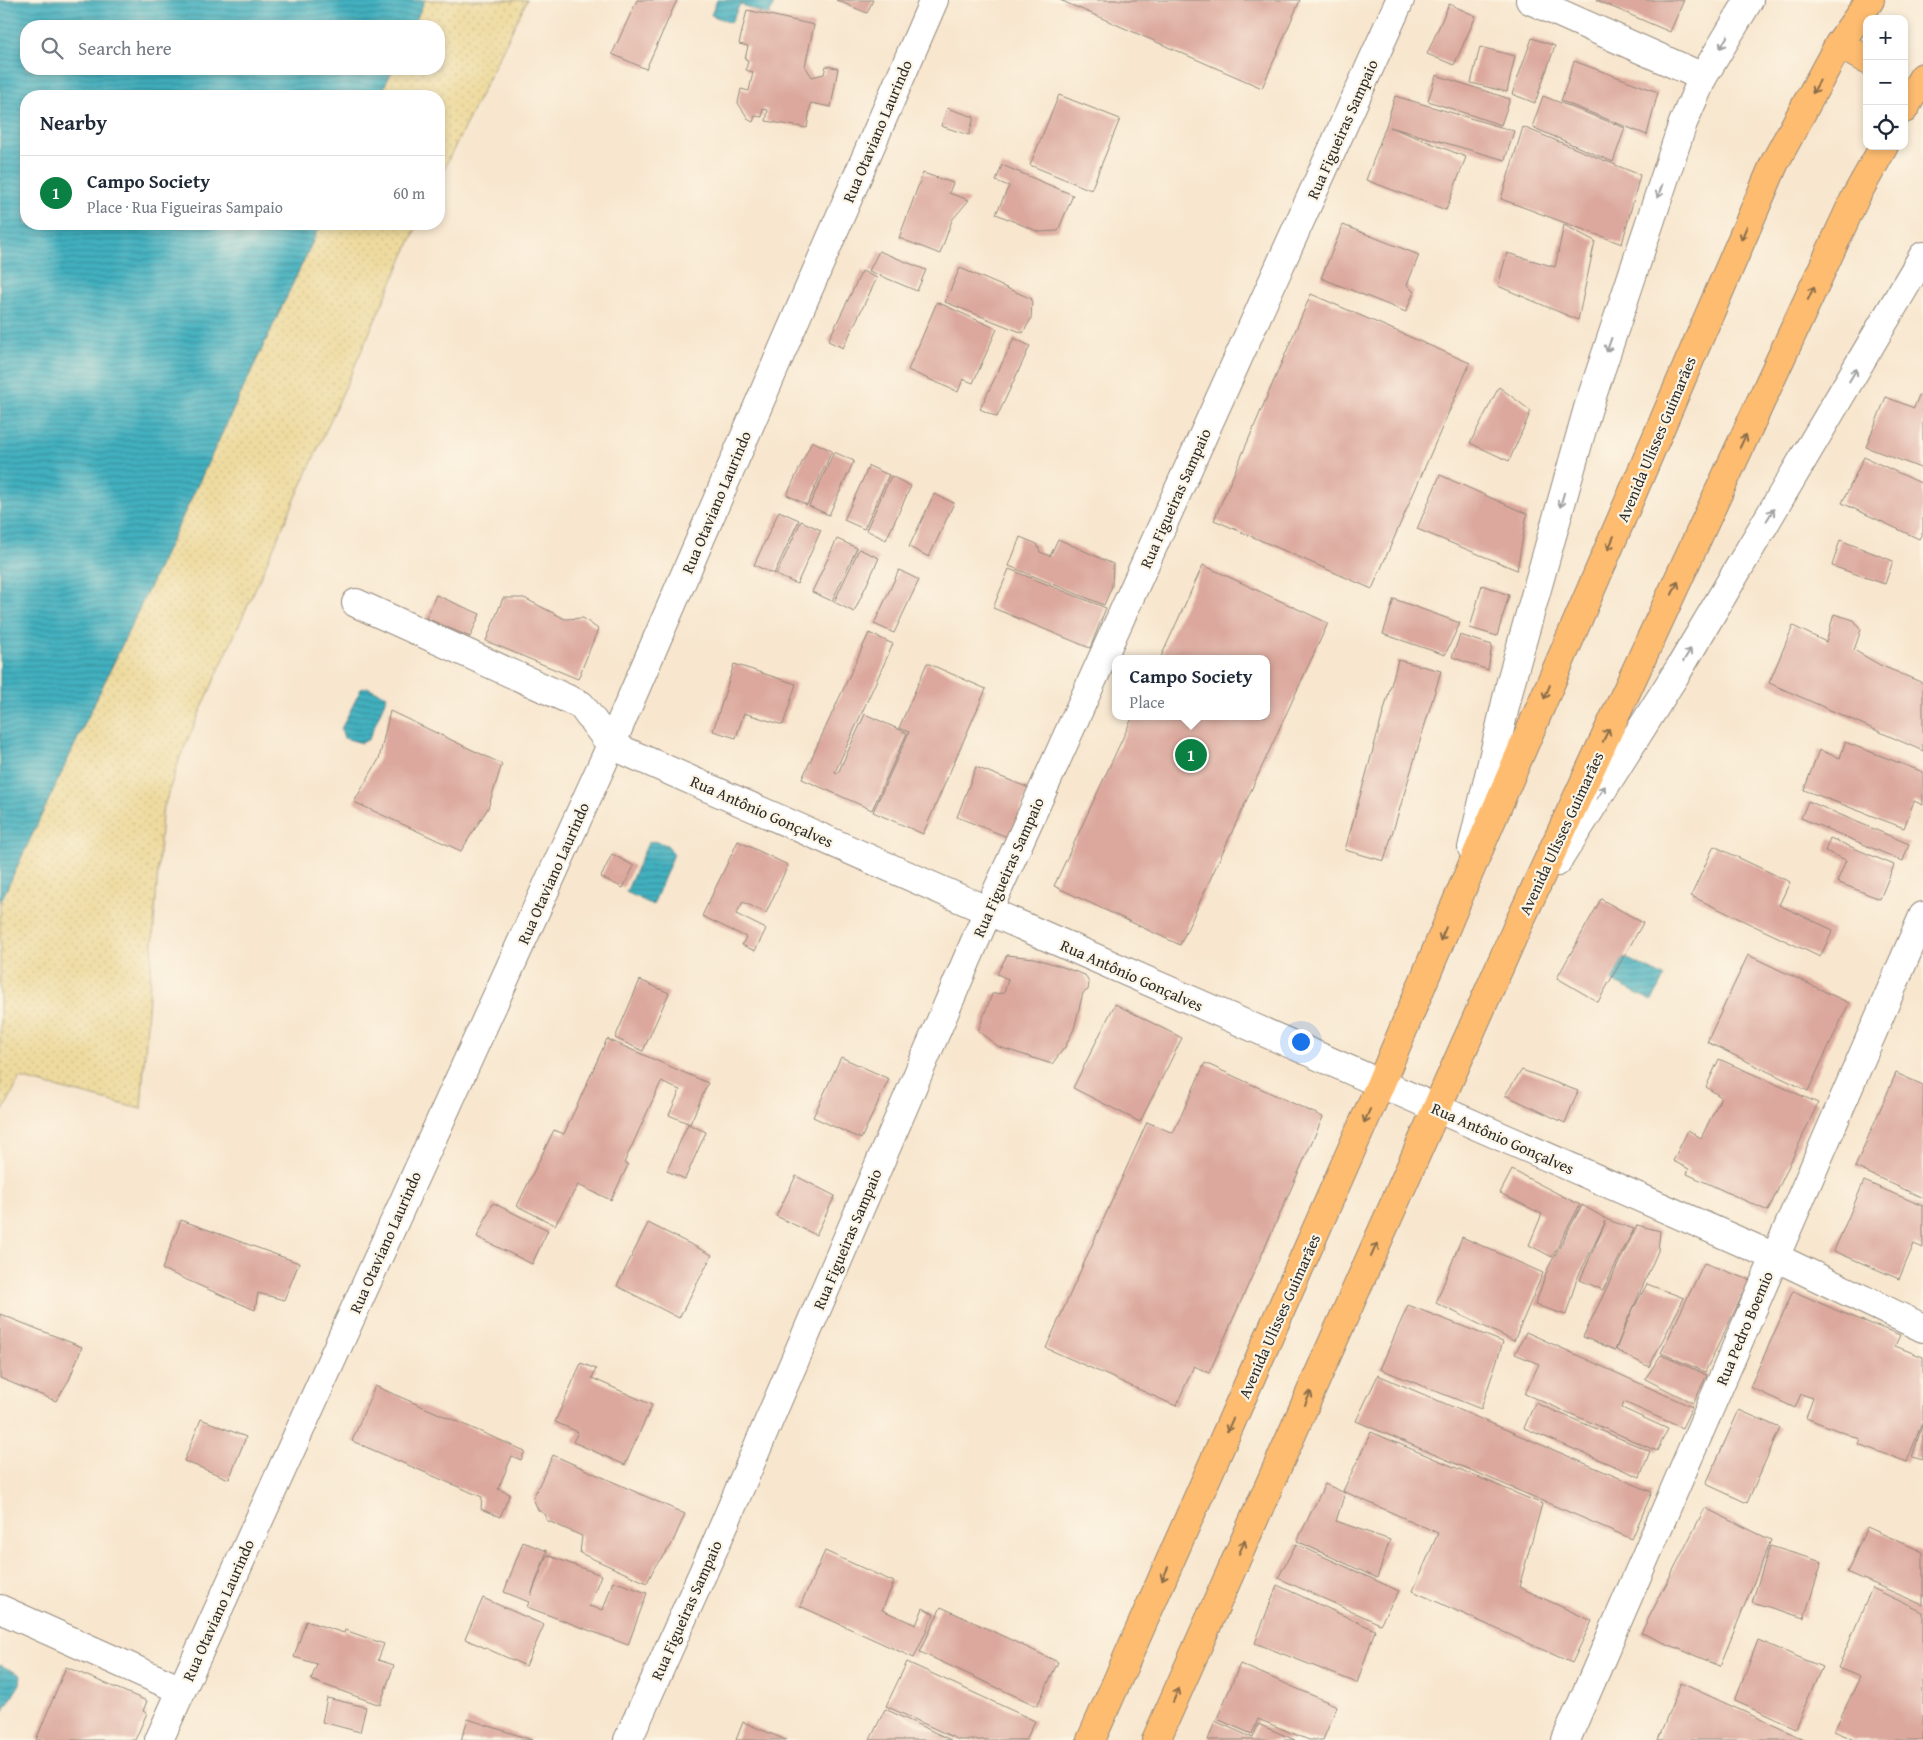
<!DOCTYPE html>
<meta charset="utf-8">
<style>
:root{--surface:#fff;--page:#f2f2f3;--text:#1f2937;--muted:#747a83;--line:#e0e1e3;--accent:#0b8043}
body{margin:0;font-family:"Gentium Book Plus",serif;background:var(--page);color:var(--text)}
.controls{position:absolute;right:15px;top:15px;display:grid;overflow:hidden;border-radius:10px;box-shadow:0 2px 8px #0003}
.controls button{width:45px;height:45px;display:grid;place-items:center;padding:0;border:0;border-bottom:1px solid var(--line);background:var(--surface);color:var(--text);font:25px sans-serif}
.you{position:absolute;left:1300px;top:1041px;width:18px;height:18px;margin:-12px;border:4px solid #fff;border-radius:50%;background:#1a73e8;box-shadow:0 0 0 8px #1a73e833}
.badge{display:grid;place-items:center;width:32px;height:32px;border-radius:50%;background:var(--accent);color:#fff;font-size:16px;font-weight:700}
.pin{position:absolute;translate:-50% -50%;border:2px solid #fff;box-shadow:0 1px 5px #0006}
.popup{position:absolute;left:1112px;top:655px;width:158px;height:65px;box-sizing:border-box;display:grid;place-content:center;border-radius:10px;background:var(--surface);filter:drop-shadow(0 1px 4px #0005);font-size:16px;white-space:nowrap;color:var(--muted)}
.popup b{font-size:19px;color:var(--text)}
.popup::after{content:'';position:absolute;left:50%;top:100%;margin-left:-10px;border:10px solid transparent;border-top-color:var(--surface)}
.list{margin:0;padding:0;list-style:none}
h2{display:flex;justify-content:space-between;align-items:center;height:65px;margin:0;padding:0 20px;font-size:21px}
h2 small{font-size:16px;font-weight:400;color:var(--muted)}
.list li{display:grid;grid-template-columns:32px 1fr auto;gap:15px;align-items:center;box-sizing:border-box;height:75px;padding:0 20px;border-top:1px solid var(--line)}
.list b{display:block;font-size:19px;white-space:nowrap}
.list p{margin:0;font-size:16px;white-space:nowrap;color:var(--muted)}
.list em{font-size:16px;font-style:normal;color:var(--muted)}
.icon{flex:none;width:28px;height:28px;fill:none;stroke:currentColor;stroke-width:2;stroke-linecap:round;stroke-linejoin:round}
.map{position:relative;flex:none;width:1923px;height:1740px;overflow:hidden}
.search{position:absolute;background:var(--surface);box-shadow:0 2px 8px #0003;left:20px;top:20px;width:425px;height:55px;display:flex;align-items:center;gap:12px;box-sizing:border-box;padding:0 18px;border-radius:20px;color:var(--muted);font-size:19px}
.panel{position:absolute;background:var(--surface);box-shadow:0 2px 8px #0003;left:20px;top:90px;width:425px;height:140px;border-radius:20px}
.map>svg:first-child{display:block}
.sand{fill:url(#sand-dots);stroke:#8c8264}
.water{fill:url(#water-rules);stroke:#366e75}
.building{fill:#dca89d}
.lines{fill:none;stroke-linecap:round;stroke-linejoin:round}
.minor-casing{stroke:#92887c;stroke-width:30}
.major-casing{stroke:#92887c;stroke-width:30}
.minor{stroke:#fff;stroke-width:28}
.major{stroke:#fdbc70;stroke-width:28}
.oneway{stroke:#a0a0a0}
.oneway2{stroke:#8a6c4a}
.labels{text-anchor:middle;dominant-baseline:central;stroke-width:4.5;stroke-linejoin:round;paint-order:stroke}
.street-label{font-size:16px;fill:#2b2b2b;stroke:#fcf5e5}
</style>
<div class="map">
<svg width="1923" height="1740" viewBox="0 0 1923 1740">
<defs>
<pattern id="sand-dots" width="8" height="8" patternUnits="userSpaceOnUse" patternTransform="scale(1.25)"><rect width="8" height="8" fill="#eeda9e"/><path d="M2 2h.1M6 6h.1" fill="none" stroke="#cb8" stroke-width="1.8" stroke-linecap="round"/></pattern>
<pattern id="water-rules" width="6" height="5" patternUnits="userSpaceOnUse" patternTransform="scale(1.25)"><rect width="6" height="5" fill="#42b0bf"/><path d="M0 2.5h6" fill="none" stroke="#378f9b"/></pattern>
</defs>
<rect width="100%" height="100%" fill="#fcf5e5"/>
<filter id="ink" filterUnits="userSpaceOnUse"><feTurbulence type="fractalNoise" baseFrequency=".02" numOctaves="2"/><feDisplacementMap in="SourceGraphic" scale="10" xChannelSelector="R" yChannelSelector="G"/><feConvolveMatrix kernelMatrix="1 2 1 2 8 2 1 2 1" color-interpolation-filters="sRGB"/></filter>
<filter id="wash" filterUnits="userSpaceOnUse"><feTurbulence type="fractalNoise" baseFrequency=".0096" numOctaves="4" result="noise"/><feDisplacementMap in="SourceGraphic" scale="20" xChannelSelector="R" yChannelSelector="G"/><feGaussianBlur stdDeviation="1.12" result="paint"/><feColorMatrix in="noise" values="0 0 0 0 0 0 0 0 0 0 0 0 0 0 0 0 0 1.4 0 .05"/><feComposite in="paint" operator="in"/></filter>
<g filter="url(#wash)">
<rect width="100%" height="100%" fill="#f8e6ce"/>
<!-- sand -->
<path class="sand" d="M425,0H527L439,179V96H380L393,69H439V26H413Z
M321,224H418L180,757L162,813L141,1109L20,1078L0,1117V903Z"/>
<!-- water -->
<path class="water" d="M0,0H425L413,26H26V69H393L380,96H26V224H321L0,903Z
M717,0H775L769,16L740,4L731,23L711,15Z
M367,687L387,696L369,739L362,743L344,738L341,729L361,689Z
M654,841L667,845L674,854L653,905L626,892L648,843Z
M1624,957L1664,977L1652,1001L1612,981Z
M0,1665L21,1675L20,1684L0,1717Z"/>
<g id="blocks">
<!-- building -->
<path class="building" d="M637,0H677L646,69L612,54Z
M836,0H873L867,13Z
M1060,0H1300L1262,88Z
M1596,0H1684L1670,32Z
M1449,4L1476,16L1454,65L1427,54Z
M747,10L814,25L805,66L812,77L824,74L826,66L838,68L831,107L811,103L807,128L766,121L768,110L763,109L762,117L755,116L753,122L749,120L738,103L741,89L749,91L753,72L746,70L748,60L745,59L748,46L739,44Z
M1532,38L1555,46L1535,103L1512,94Z
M1480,47L1515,56L1507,92L1471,83Z
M1574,61L1658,92L1647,135L1561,101Z
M1436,75L1510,99L1501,125L1428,101Z
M1059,95L1120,119L1091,190L1030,165Z
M1395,96L1514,131L1505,160L1390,127L1466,157L1446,210L1366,180L1386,126Z
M1543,96L1625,128L1613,162L1532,127Z
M947,108L974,117L969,135L941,126Z
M1523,127L1640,175L1622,244L1501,199Z
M1002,165L1073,195L1058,231L1039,232L996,214L1009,186L996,181Z
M923,173L953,183L949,193L969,200L952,220L940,254L899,238Z
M1343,225L1419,255L1407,285L1414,292L1406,312L1321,278Z
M1564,225L1595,241L1578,320L1498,286L1507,253L1555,267Z
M879,251L926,270L917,291L869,271Z
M960,268L1032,299L1031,319L1023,333L945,302Z
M862,271L877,278L843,348L828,341Z
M1311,294L1470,363L1372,589L1214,520Z
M937,302L997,329L973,383L963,379L958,392L908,370Z
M1014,338L1030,346L997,417L980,409Z
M1499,387L1531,411L1509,461L1470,443Z
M1919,395L1923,397V469L1866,447L1886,397L1914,408Z
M812,441L832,451L807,505L787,495Z
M834,452L854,461L829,515L809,506Z
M1864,457L1923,484V532L1919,539L1842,503Z
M869,466L889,475L864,529L844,520Z
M1440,475L1527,514L1517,570L1417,529Z
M891,476L911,486L886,540L866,530Z
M934,494L954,503L929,557L909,547Z
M779,511L799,520L774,574L754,565Z
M801,521L821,530L797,584L776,575Z
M1020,537L1037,544L1040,552L1050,556L1058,539L1113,564L1112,586L1104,605L1009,566Z
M837,539L857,548L832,601L812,592Z
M1840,540L1893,561L1885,584L1832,566Z
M859,549L879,558L854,612L834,602Z
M1203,565L1328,623L1180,945L1054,886L1133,716H1266V659H1160Z
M1009,569L1106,608L1090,648L993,608Z
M899,570L919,580L894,633L874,624Z
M1482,585L1509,595L1497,636L1470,628Z
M436,595L480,614L470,637L426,618Z
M503,598H524L565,619L583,618L598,629L578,679L486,641Z
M1394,599L1460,623L1445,655L1383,634Z
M1834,614L1854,620L1861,630L1854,650L1880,665L1923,683V751L1769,683L1793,626L1826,642Z
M869,633L893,644L835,772L838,773L865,714L907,733L872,810L802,779Z
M1460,635L1492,645L1488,670L1452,657Z
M1398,660L1441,671L1384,861L1345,850Z
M927,663L986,689L923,834L873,812L909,732L899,728Z
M734,664L796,684L783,725L744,713L736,738L713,731Z
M390,711L502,764L488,808L461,851L354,802L379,759Z
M1845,742L1923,772V805L1914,801L1904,828L1804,790L1819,750L1840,758Z
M976,767L1029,788L1010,838L957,817Z
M1808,801L1909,844L1903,861L1801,818Z
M1830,838L1894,865L1880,899L1837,882L1846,860L1825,851Z
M738,841L788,865L766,913L743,902L736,914L766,929L755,951L742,945L746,937L702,916Z
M1714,846L1790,882L1779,905L1833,930L1820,957L1691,896Z
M612,854L634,866L623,888L601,877Z
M1601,899L1643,923L1598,1002L1557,978Z
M1007,955L1034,958L1063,967L1085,975L1089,983L1088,990L1083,993L1074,1029L1065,1047L1052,1064L999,1047L978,1031L992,994L1004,993L1008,979L997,974Z
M1748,955L1849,1003L1808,1091L1707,1042Z
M640,980L669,993L643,1051L615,1038Z
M1115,1004L1182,1038L1140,1122L1073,1088Z
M607,1039L708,1083L690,1124L669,1115L680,1090L661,1082L624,1163L628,1165L611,1200L578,1185L555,1225L517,1206L554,1130L564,1134Z
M841,1057L889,1079L861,1139L813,1117Z
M1719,1059L1818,1103L1768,1211L1687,1174L1689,1169L1673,1161L1688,1130L1701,1138L1721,1097L1706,1087Z
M1205,1063L1323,1117L1209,1373L1194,1366L1176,1406L1046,1348L1147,1122L1173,1133Z
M1522,1070L1578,1091L1565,1123L1505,1095Z
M1896,1073L1923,1085V1198L1855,1167Z
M688,1124L706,1132L685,1179L667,1171Z
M1512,1170L1580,1205L1552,1257L1529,1245L1542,1214L1500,1193Z
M796,1176L835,1196L816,1235L776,1216Z
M1864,1181L1923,1206V1248L1914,1244L1899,1279L1834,1251Z
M493,1203L548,1230L532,1264L477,1237Z
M1582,1205L1608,1220L1634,1229L1603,1290L1580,1280L1606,1221L1576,1281L1566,1315L1535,1305L1548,1268Z
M181,1220L299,1263L284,1300L258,1293L255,1310L162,1269Z
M648,1223L712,1255L679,1318L617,1286Z
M1637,1225L1660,1231L1658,1251L1615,1350L1583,1337Z
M1462,1237L1543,1273L1514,1341L1436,1303Z
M1704,1263L1750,1280L1705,1372L1661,1353Z
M1647,1284L1684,1298L1649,1367L1616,1350L1627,1320Z
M1793,1291L1838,1311L1900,1335L1895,1346L1923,1357V1420L1907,1462L1858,1444L1860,1439L1806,1418L1813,1398L1801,1394L1795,1408L1750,1387Z
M1408,1305L1503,1342L1481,1409L1380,1369Z
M0,1314L82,1347L69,1380L56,1401L0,1378Z
M1526,1332L1692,1407L1682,1428L1624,1402L1622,1408L1668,1429L1657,1451L1525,1394L1539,1364L1515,1354Z
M1661,1355L1707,1375L1693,1403L1645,1379Z
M581,1363L596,1369L592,1378L652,1405L625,1465L573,1442L578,1432L555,1422Z
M1378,1375L1652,1492L1632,1539L1356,1421Z
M375,1386L525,1451L521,1460L512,1456L498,1489L510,1494L500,1517L481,1509L482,1497L352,1441Z
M1535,1403L1650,1451L1640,1477L1524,1428Z
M1739,1410L1780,1428L1747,1503L1706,1484Z
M201,1419L246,1437L229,1479L184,1461Z
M1923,1423V1460L1912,1457Z
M1371,1432L1542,1504L1519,1587L1592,1621L1572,1663L1413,1591L1438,1533L1343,1491Z
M553,1455L685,1514L671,1546L655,1566L647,1583L580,1553L582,1536L546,1520V1515L538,1510L533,1498Z
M1325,1484L1345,1493L1336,1521L1390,1540L1377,1578L1297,1541Z
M1705,1508L1771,1540L1720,1666L1641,1633Z
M1867,1527L1923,1552V1605L1847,1572Z
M523,1542L547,1551L531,1595L547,1555L601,1575L589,1606L603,1610L613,1581L647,1593L628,1645L527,1607L529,1602L504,1592Z
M1296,1544L1399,1591L1380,1624L1278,1578Z
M1770,1546L1822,1562L1804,1618L1752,1602Z
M825,1551L894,1582L882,1610L916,1625L923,1608L934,1614L914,1658L800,1606Z
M1277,1585L1375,1630L1357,1683L1255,1643Z
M1872,1588L1923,1612V1740H1855L1834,1731L1860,1677L1838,1668Z
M483,1598L544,1625L526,1666L465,1639Z
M941,1607L1058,1662L1037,1706L920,1652Z
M306,1621L344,1633L345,1630L384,1644L378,1660L394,1665L380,1705L311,1680L317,1664L294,1657Z
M1758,1640L1822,1667L1795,1728L1735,1701Z
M907,1662L1035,1721L1026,1740H959L886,1706Z
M1240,1664L1337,1706L1323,1740H1309L1258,1719L1252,1734L1217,1719Z
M66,1667L147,1701L143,1711L147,1713L135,1740H36Z
M1681,1683L1806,1740H1658Z
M327,1698L366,1707L360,1732L322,1722Z
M885,1709L951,1740H870Z
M468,1719L532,1740H461Z
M1215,1721L1253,1738L1258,1724L1295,1740H1208Z
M743,1722L786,1740H736Z"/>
</g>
</g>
<g filter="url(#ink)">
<use href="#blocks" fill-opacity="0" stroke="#92887c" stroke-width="1"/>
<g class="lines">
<!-- minor casing -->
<g class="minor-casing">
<path id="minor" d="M1530,0L1703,77
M356,603L581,705L611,745L1775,1257L1923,1328
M1472,848L1511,681L1588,408L1683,123L1703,77L1749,0
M1557,862L1679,669L1923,256
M0,1609L181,1690
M159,1740L611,745L934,0
M628,1740L718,1539L988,911L1400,0
M1566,1740L1923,916"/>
</g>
<!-- major casing -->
<g class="major-casing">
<path id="major" d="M1839,44L1867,60
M1904,109L1923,77
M1091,1740L1380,1085L1462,889L1775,162L1839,44L1870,0
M1156,1740L1519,923L1856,196L1884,146"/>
</g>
<!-- minor -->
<use href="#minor" class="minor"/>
<!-- major -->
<use href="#major" class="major"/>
</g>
<!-- one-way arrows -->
<defs><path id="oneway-shaft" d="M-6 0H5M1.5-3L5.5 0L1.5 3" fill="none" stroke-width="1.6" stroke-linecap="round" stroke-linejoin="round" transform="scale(1.25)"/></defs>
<g class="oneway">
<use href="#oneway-shaft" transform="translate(1724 42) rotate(121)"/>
<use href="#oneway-shaft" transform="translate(1660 191) rotate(109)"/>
<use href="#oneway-shaft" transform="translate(1609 345) rotate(109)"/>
<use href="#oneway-shaft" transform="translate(1853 375) rotate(-59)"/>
<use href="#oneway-shaft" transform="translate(1562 500) rotate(106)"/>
<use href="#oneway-shaft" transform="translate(1770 515) rotate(-59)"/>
<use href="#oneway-shaft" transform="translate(1687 655) rotate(-59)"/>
<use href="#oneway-shaft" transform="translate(1601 792) rotate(-58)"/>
</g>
<g class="oneway2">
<use href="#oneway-shaft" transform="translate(1816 87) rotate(119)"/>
<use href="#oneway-shaft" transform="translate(1744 233) rotate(113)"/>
<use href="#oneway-shaft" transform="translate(1811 293) rotate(-65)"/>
<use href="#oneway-shaft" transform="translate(1743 441) rotate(-65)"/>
<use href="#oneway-shaft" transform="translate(1611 543) rotate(113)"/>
<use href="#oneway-shaft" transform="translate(1675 588) rotate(-65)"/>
<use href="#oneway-shaft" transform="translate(1547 692) rotate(113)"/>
<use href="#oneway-shaft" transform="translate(1606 735) rotate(-65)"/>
<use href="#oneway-shaft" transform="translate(1443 934) rotate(113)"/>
<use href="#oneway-shaft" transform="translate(1367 1116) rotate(114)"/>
<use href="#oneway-shaft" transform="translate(1374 1250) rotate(-66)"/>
<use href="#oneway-shaft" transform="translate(1308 1398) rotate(-66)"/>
<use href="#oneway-shaft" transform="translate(1230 1425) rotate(114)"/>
<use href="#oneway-shaft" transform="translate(1242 1547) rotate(-66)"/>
<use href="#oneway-shaft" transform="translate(1165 1574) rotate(114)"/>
<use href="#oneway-shaft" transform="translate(1176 1695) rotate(-66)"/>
</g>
</g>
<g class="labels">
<!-- street labels -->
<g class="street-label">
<text transform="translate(1342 129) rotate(-66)">Rua Figueiras Sampaio</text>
<text transform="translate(877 131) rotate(-67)">Rua Otaviano Laurindo</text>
<text transform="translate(1656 439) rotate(-67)">Avenida Ulisses Guimarães</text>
<text transform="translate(1175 498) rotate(-66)">Rua Figueiras Sampaio</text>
<text transform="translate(716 502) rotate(-67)">Rua Otaviano Laurindo</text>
<text transform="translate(762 811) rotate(24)">Rua Antônio Gonçalves</text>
<text transform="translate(1561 833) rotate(-65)">Avenida Ulisses Guimarães</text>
<text transform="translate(1008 867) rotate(-66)">Rua Figueiras Sampaio</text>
<text transform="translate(553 873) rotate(-66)">Rua Otaviano Laurindo</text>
<text transform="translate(1132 975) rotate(24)">Rua Antônio Gonçalves</text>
<text transform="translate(1503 1138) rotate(24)">Rua Antônio Gonçalves</text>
<text transform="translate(847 1239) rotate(-67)">Rua Figueiras Sampaio</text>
<text transform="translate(385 1242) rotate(-66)">Rua Otaviano Laurindo</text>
<text transform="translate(1279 1316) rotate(-66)">Avenida Ulisses Guimarães</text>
<text transform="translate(1744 1328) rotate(-67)">Rua Pedro Boemio</text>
<text transform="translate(218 1610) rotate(-66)">Rua Otaviano Laurindo</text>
<text transform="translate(686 1610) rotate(-66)">Rua Figueiras Sampaio</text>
</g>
</g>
</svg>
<div class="controls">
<button>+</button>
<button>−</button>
<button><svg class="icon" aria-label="locate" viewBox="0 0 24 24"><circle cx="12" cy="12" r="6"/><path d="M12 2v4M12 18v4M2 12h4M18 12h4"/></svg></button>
</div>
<div class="you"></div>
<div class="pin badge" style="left:1191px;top:755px">1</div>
<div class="popup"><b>Campo Society</b>Place</div>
<div class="search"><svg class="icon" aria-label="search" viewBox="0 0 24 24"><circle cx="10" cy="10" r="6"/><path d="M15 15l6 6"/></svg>Search here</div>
<section class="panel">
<h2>Nearby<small></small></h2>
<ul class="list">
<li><span class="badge">1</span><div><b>Campo Society</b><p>Place · Rua Figueiras Sampaio</p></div><em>60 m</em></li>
</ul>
</section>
</div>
